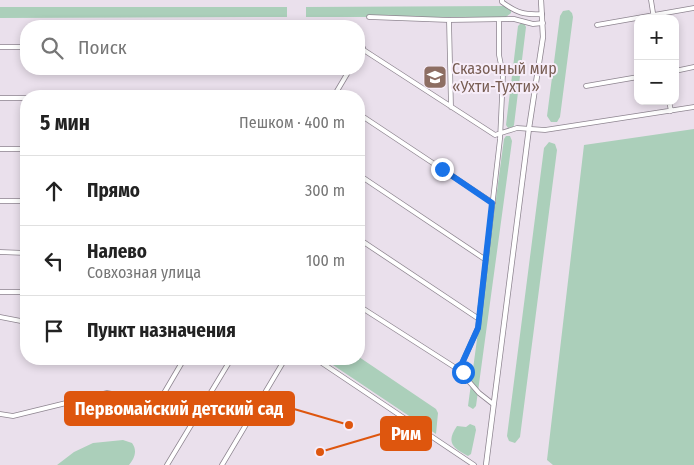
<!DOCTYPE html>
<html lang="ru">
<meta charset="utf-8">
<style>
:root{--surface:#fff;--page:#f6f6f6;--text:#222;--muted:#767676;--line:#e0e0e0}
body{margin:0;font-family:"Fira Sans Condensed",sans-serif;background:var(--page);color:var(--text)}
.controls{position:absolute;right:15px;top:15px;display:grid;overflow:hidden;border-radius:10px;box-shadow:0 2px 8px #0003}
.controls button{width:45px;height:45px;display:grid;place-items:center;padding:0;border:0;border-bottom:1px solid var(--line);background:var(--surface);color:var(--text);font:25px sans-serif}
.stop{position:absolute;width:15px;height:15px;margin:-11px;border:4px solid #1a73e8;border-radius:50%;background:#fff}
.stop.end{background:#1a73e8;border-color:#fff;box-shadow:0 1px 5px #0008}
.list{margin:0;padding:0;list-style:none}
h2{display:flex;justify-content:space-between;align-items:center;height:65px;margin:0;padding:0 20px;font-size:21px}
h2 small{font-size:16px;font-weight:400;color:var(--muted)}
.list li{display:grid;grid-template-columns:32px 1fr auto;gap:15px;align-items:center;box-sizing:border-box;height:70px;padding:0 20px;border-top:1px solid var(--line)}
.list b{display:block;font-size:19px;white-space:nowrap}
.list p{margin:0;font-size:16px;white-space:nowrap;color:var(--muted)}
.list em{font-size:16px;font-style:normal;color:var(--muted)}
.icon{flex:none;width:28px;height:28px;fill:none;stroke:currentColor;stroke-width:2;stroke-linecap:round;stroke-linejoin:round}
.map{position:relative;flex:none;width:694px;height:465px;overflow:hidden}
.search{position:absolute;background:var(--surface);box-shadow:0 2px 8px #0003;left:20px;top:20px;width:345px;height:55px;display:flex;align-items:center;gap:12px;box-sizing:border-box;padding:0 18px;border-radius:20px;color:var(--muted);font-size:19px}
.panel{position:absolute;background:var(--surface);box-shadow:0 2px 8px #0003;left:20px;top:90px;width:345px;height:275px;border-radius:20px}
.map>svg:first-child{display:block}
.green{fill:#abcfba}
.lines{fill:none;stroke-linecap:round;stroke-linejoin:round}
.minor-casing{stroke:#8e8590;stroke-width:5.5}
.tertiary-casing{stroke:#8e8590;stroke-width:6}
.minor{stroke:#fff;stroke-width:4}
.tertiary{stroke:#fff;stroke-width:4.5}
.route{stroke:#1a73e8;stroke-width:6}
.labels{text-anchor:middle;dominant-baseline:central;stroke-width:4;stroke-linejoin:round;paint-order:stroke}
.education-label{font-size:16px;fill:#785e54;stroke:#f7edf9;text-anchor:start}
.leader{fill:none;stroke:#de560e;stroke-width:2}
.callout-dot{fill:#de560e;stroke:#f7edf9;stroke-width:2}
.callout{fill:#de560e;stroke:#de560e;stroke-width:2}
.callout-label{font-size:18px;text-anchor:middle;font-weight:bold;fill:#fff}
</style>
<div class="map">
<svg width="694" height="465" viewBox="0 0 694 465">
<rect width="100%" height="100%" fill="#eae0ec"/>
<!-- green -->
<path class="green" d="M506,6L511,10V13L506,17H306V7Z
M0,7H287V17L0,18Z
M569,10L572,13L573,17L560,117L557,122H551L547,116L560,16L563,11Z
M521,23H524L526,27L514,125L513,127L508,128L506,125L518,26Z
M694,129V465H553L547,460L584,145Z
M506,136H510L512,141L476,406L473,409L468,406L504,139Z
M549,142L555,144L557,150L520,437L515,443L509,441L507,436L544,148Z
M359,357L436,409L438,413L436,434L324,359H359Z
M470,424L475,426L476,430L471,454L468,456C452,448 446,442 457,426L466,427Z
M123,440L132,443C138,451 134,459 129,465H57L74,452L93,443Z"/>
<g class="lines">
<!-- minor casing -->
<g class="minor-casing">
<path id="minor" d="M502,0V2C517,13 524,15 542,14
M651,0L654,19
M369,17L449,20L514,19L533,24L543,23
M449,20L451,107
M597,25L694,8
M0,47H26
M359,47L495,135L517,128L545,130L694,107
M359,55L363,48
M675,71L694,67
M586,86L638,77
M334,96L350,69
M0,98H26
M669,101L671,111
M359,114L493,203
M0,149H26
M359,175L486,260
M0,201H26
M359,239L479,319
M0,252L26,253
M0,292H26
M359,306L459,370L479,393L493,404
M0,317L26,322
M316,359L474,465
M459,370L478,328L500,139L503,75L499,55V20
M0,414L13,416L107,393L135,398L157,405L184,359
M167,465L231,359
M222,465L285,359"/>
</g>
<!-- tertiary casing -->
<g class="tertiary-casing">
<path id="tertiary" d="M486,465L529,128L543,37L541,0"/>
</g>
<!-- minor -->
<use href="#minor" class="minor"/>
<!-- tertiary -->
<use href="#tertiary" class="tertiary"/>
</g>
<g class="lines">
<!-- route -->
<path class="route" d="M442,169L492,203L478,328L459,370L463,372"/>
</g>
<!-- icons -->
<defs>
<g id="school-square" transform="scale(1.25)"><rect x="-9" y="-9" width="18" height="18" rx="4" fill="#8d6e63" stroke="#f7edf9"/><path d="M0-5L7-2L0 1L-7-2ZM-4 1L0 2.5L4 1V4Q0 6-4 4Z" fill="#fff"/></g>
</defs>
<g fill-rule="evenodd">
<use href="#school-square" x="435" y="77"/>
</g>
<g class="labels">
<!-- education labels -->
<g class="education-label">
<text x="452" y="68">Сказочный мир<tspan x="452" dy="18">«Ухти-Тухти»</tspan></text>
</g>
</g>
<!-- callouts -->
<path class="leader" d="M349 425L294 409M320 452L381 434"/>
<g class="callout-dot">
<circle cx="349" cy="425" r="5"/>
<circle cx="320" cy="452" r="5"/>
</g>
<g class="callout">
<rect x="65" y="392" width="229" height="33" rx="5"/>
<rect x="381" y="417" width="50" height="33" rx="5"/>
</g>
<g class="callout-label">
<text x="179" y="415">Первомайский детский сад</text>
<text x="406" y="440">Рим</text>
</g>
</svg>
<div class="controls">
<button>+</button>
<button>−</button>
</div>
<div class="stop" style="left:463px;top:372px"></div>
<div class="stop end" style="left:442px;top:169px"></div>
<div class="search"><svg class="icon" aria-label="search" viewBox="0 0 24 24"><circle cx="10" cy="10" r="6"/><path d="M15 15l6 6"/></svg>Поиск</div>
<section class="panel">
<h2>5 мин<small>Пешком · 400 m</small></h2>
<ul class="list">
<li><svg class="icon" aria-label="ahead" viewBox="0 0 24 24"><path d="M12 20V5M6 11l6-6 6 6"/></svg><div><b>Прямо</b></div><em>300 m</em></li>
<li><svg class="icon" aria-label="left" viewBox="0 0 24 24"><path d="M17 20v-9H6M10 6l-5 5 5 5"/></svg><div><b>Налево</b><p>Совхозная улица</p></div><em>100 m</em></li>
<li><svg class="icon" aria-label="arrive" viewBox="0 0 24 24"><path d="M6 21V4h12l-3 4 3 4H6"/></svg><div><b>Пункт назначения</b></div></li>
</ul>
</section>
</div>
